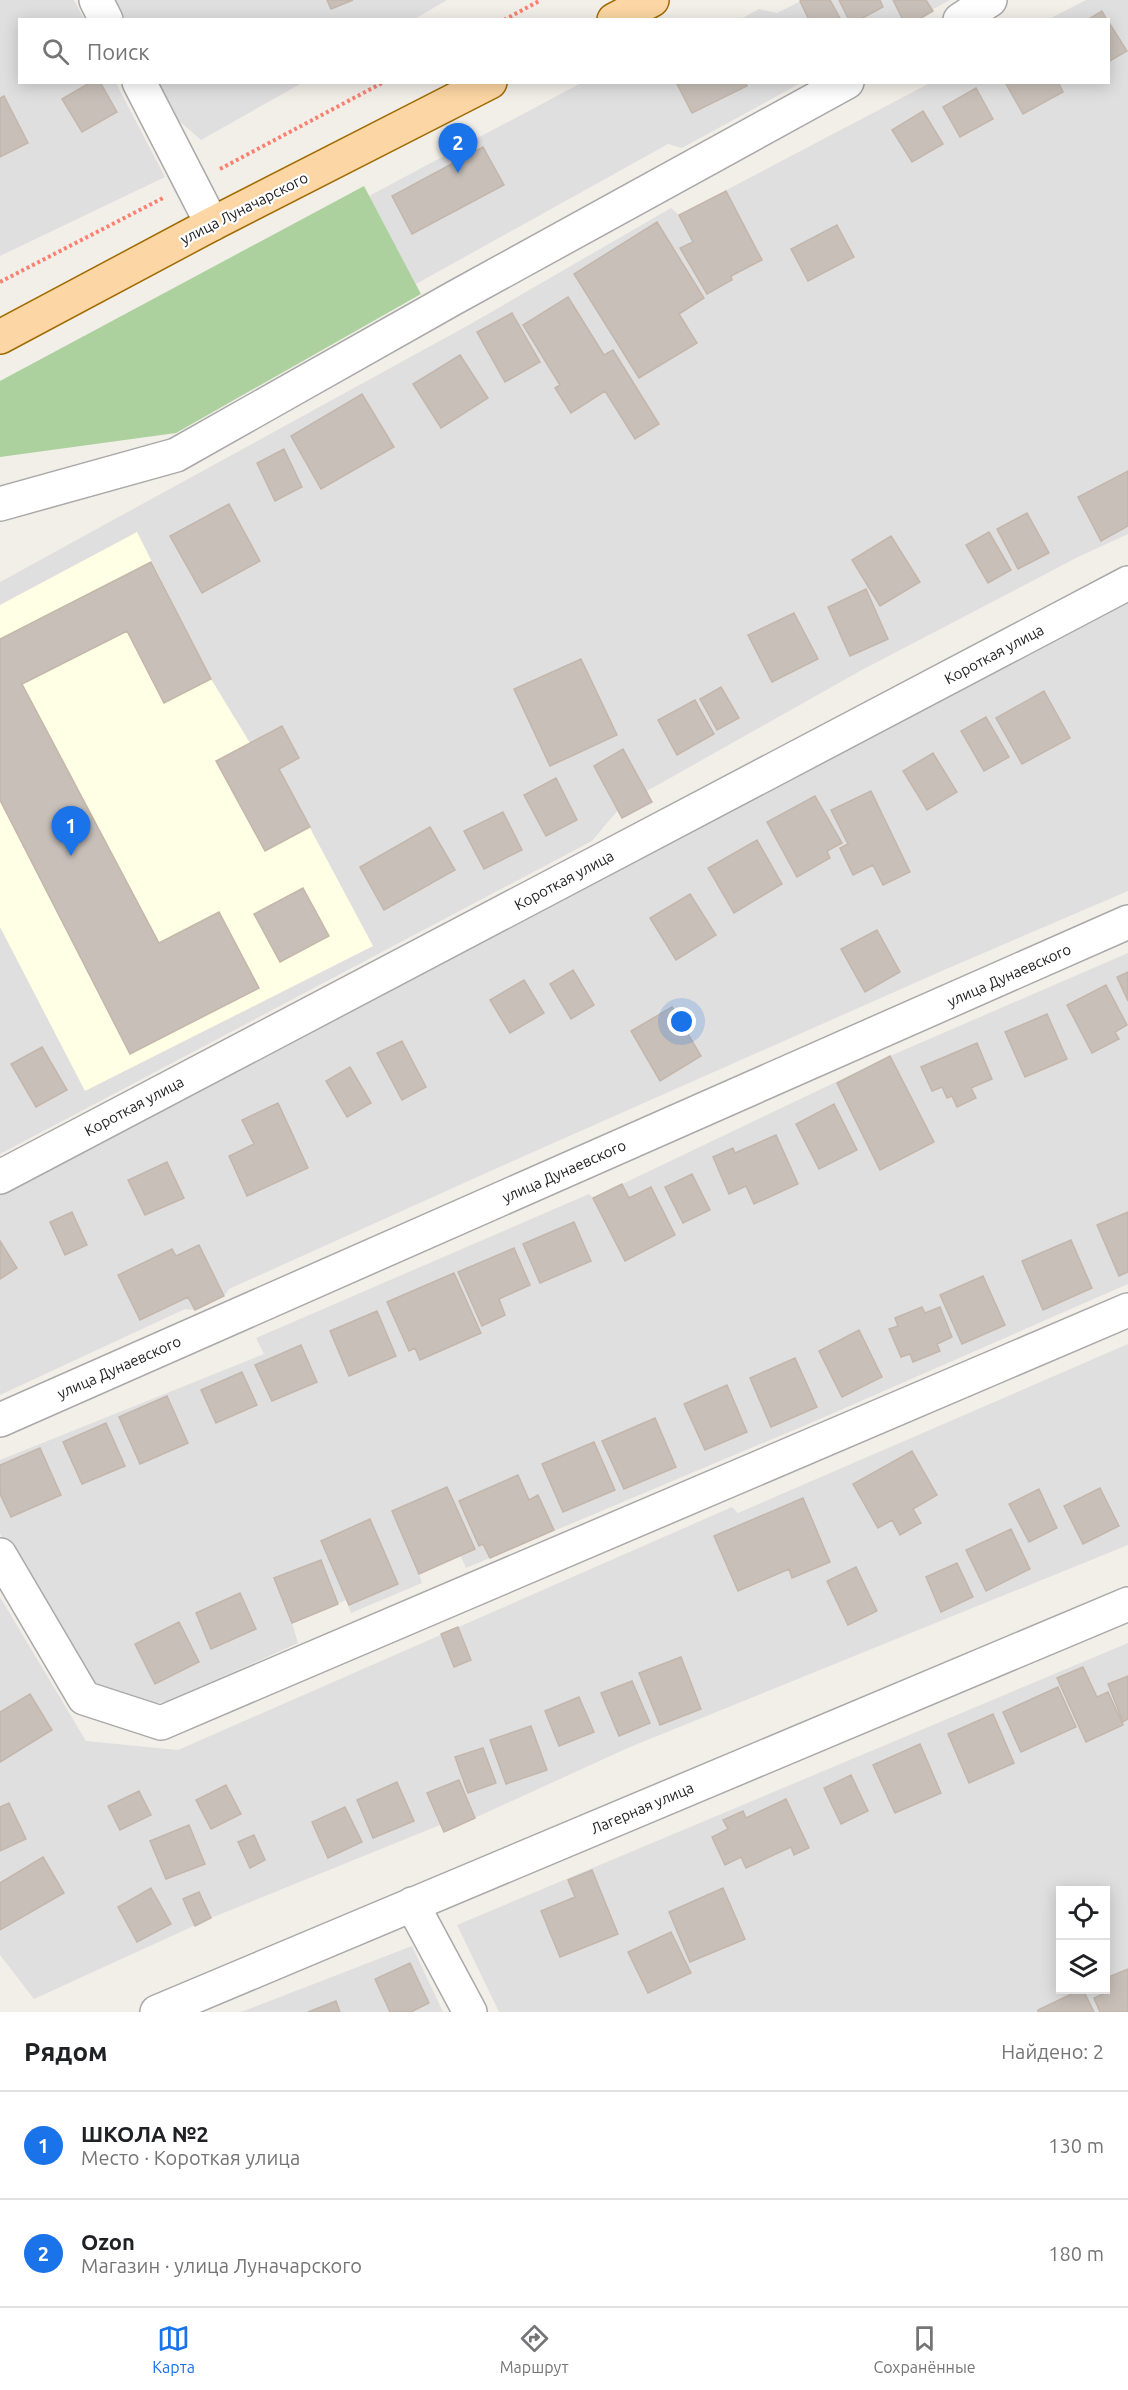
<!DOCTYPE html>
<html lang="ru">
<meta charset="utf-8">
<style>
:root{--surface:#fff;--page:#f6f6f6;--text:#202124;--muted:#757577;--line:#e0e0e0;--accent:#1a73e8}
body{margin:0;font-family:Ubuntu,sans-serif;background:var(--page);color:var(--text)}
.controls{position:absolute;right:18px;bottom:18px;display:grid;overflow:hidden;border-radius:0px;box-shadow:0 3px 15px #0003}
.controls button{width:54px;height:54px;display:grid;place-items:center;padding:0;border:0;border-bottom:2px solid var(--line);background:var(--surface);color:var(--text);font:30px sans-serif}
.you{position:absolute;left:682px;top:1022px;width:21px;height:21px;margin:-15px;border:4px solid #fff;border-radius:50%;background:#1a73e8;box-shadow:0 0 0 9px #1a73e833}
.badge{display:grid;place-items:center;width:39px;height:39px;border-radius:50%;background:var(--accent);color:#fff;font-size:20px;font-weight:700}
.pin{position:absolute;translate:-50% -50px;filter:drop-shadow(0 2px 3px #0008)}
.pin::after{content:'';position:absolute;top:32px;width:21px;height:18px;background:inherit;clip-path:polygon(0 0,100% 0,50% 100%)}
.list{margin:0;padding:0;list-style:none}
h2{display:flex;justify-content:space-between;align-items:center;height:78px;margin:0;padding:0 24px;font-size:26px}
h2 small{font-size:20px;font-weight:400;color:var(--muted)}
.list li{display:grid;grid-template-columns:39px 1fr auto;gap:18px;align-items:center;box-sizing:border-box;height:108px;padding:0 24px;border-top:2px solid var(--line)}
.list b{display:block;font-size:22px;white-space:nowrap}
.list p{margin:0;font-size:20px;white-space:nowrap;color:var(--muted)}
.list em{font-size:20px;font-style:normal;color:var(--muted)}
.icon{flex:none;width:33px;height:33px;fill:none;stroke:currentColor;stroke-width:2;stroke-linecap:round;stroke-linejoin:round}
.map{position:relative;flex:none;width:1128px;height:2012px;overflow:hidden}
.search{position:absolute;background:var(--surface);box-shadow:0 3px 15px #0003;left:18px;right:18px;top:18px;height:66px;display:flex;align-items:center;gap:15px;box-sizing:border-box;padding:0 21px;border-radius:0px;color:var(--muted);font-size:22px}
.sheet{height:294px;background:var(--surface)}
nav{display:flex;justify-content:space-around;align-items:center;box-sizing:border-box;height:84px;border-top:2px solid var(--line);background:var(--surface);font-size:16px;color:var(--muted)}
nav a{display:grid;justify-items:center;gap:3px}
nav .on{color:var(--accent)}
.map>svg:first-child{display:block}
.residential{fill:#e0dfdf;fill-rule:evenodd}
.education{fill:#ffffe5}
.forest{fill:#add19e}
.building{fill:#c7bfb8;stroke:#c4b6ab;stroke-width:1.5}
.lines{fill:none;stroke-linecap:round;stroke-linejoin:round}
.minor-casing{stroke:#a9a9a9;stroke-width:36}
.major-casing{stroke:#a06b00;stroke-width:36}
.path{stroke:#fa8072;stroke-width:4;stroke-dasharray:3 3;stroke-linecap:butt}
.minor{stroke:#fff;stroke-width:33}
.major{stroke:#fcd6a4;stroke-width:33}
.labels{text-anchor:middle;dominant-baseline:central;stroke-width:4.5;stroke-linejoin:round;paint-order:stroke}
.street-label{font-size:15px;fill:#222;stroke:#fff}
</style>
<div class="map">
<svg width="1128" height="2012" viewBox="0 0 1128 2012">
<rect width="100%" height="100%" fill="#f2efe9"/>
<!-- residential -->
<path class="residential" d="M0,0H74L84,19L20,20V82L116,83L165,177L0,256Z
M115,0H447L413,20L124,19Z
M803,0H950L915,19L739,20L759,9L777,13Z
M1086,0H1128V534L1078,557L860,671L647,791L652,802L622,818L618,810L592,841L0,1154V582L467,326L671,208L679,215L930,83L1108,82V20L1049,19Z
M155,83H302L201,140L170,113Z
M581,83H801L682,148L668,144L416,284L369,196Z
M1128,589V891L944,970L513,1161L229,1289L224,1296L195,1310L185,1309L0,1395V1188Z
M1128,953V1284L813,1422L466,1568L460,1555L419,1574L422,1583L351,1613L346,1600L292,1623L298,1643L166,1702L142,1704L95,1684L3,1541L0,1533V1460L264,1354L256,1338L589,1194L593,1198L890,1056Z
M1128,1344V1545L630,1747L444,1832L440,1825L211,1918L34,1999L0,1955V1597L86,1741L178,1750L732,1507L738,1513Z
M1128,1643V2012H499L457,1925ZM1060,1890H1106V1990H1060Z
M412,1946L443,2012H241Z"/>
<!-- education -->
<path class="education" d="M137,532L211,679L250,743L282,726L299,758L279,770L373,946L85,1091L0,927V605Z"/>
<!-- forest -->
<path class="forest" d="M364,186L421,294L176,433L0,457V381Z"/>
<!-- building -->
<path class="building" d="M327,0H353L331,9Z
M802,0H830L841,20H809L800,1Z
M839,0H880L883,7L859,20H849Z
M893,0H926L933,11L918,20H903Z
M1102,11L1107,20H1087Z
M1108,21L1127,51L1108,62Z
M91,82H100L117,112L82,132L62,99Z
M676,82H745L747,86L692,113Z
M1005,82H1058L1063,92L1023,114Z
M976,88L993,119L960,137L943,107Z
M4,96L28,143L0,157V98Z
M923,111L943,144L912,162L892,130Z
M483,147L504,185L412,234L392,196Z
M726,191L762,260L731,276L732,280L707,294L680,248L693,242L679,215Z
M657,222L704,298L679,314L697,343L639,378L574,274Z
M837,225L854,257L808,281L791,249Z
M568,297L604,355L613,350L659,424L635,439L605,391L571,413L555,388L560,385L523,325Z
M512,313L540,362L505,382L477,332Z
M460,355L488,398L441,428L413,384Z
M362,394L394,447L321,489L291,436Z
M284,449L302,487L275,501L257,463Z
M1128,471V526L1101,541L1078,497Z
M229,504L260,561L202,593L170,536Z
M1027,513L1049,553L1018,569L997,529Z
M989,532L1011,570L988,583L966,545Z
M891,536L920,582L880,606L852,560Z
M151,562L211,679L164,703L127,631L22,684L159,943L219,912L259,988L130,1054L0,800V639Z
M866,589L888,639L850,656L828,607Z
M794,613L818,659L772,682L748,635Z
M581,659L617,735L550,766L514,689Z
M721,687L739,718L717,730L700,699Z
M1044,691L1070,738L1022,764L996,718Z
M695,700L714,734L677,755L658,720Z
M986,717L1009,757L984,771L961,731Z
M282,726L299,758L279,769L310,827L265,851L216,761Z
M623,749L652,802L622,818L594,766Z
M933,753L957,792L927,810L903,771Z
M556,778L577,820L546,836L524,795Z
M871,791L910,872L883,885L873,865L853,875L840,848L848,844L831,810Z
M815,796L842,843L827,851L830,858L797,877L767,822Z
M503,812L522,850L484,869L464,831Z
M430,827L455,870L384,910L360,867Z
M757,840L782,884L734,913L708,868Z
M303,888L329,936L280,962L254,914Z
M690,894L716,935L676,960L650,918Z
M877,930L900,972L865,992L841,949Z
M573,970L594,1005L571,1019L550,984Z
M1128,972V1001L1117,977Z
M524,980L544,1013L510,1033L490,1000Z
M1106,985L1127,1025L1115,1032L1119,1039L1092,1053L1067,1005Z
M672,1007L701,1056L660,1081L631,1031Z
M1047,1014L1067,1059L1025,1077L1005,1032Z
M402,1041L426,1087L402,1100L377,1053Z
M977,1043L992,1079L971,1088L976,1098L957,1107L952,1096L947,1098L942,1087L932,1091L921,1067Z
M42,1047L67,1090L36,1107L11,1064Z
M890,1056L934,1142L880,1170L837,1083Z
M350,1067L371,1103L347,1117L326,1081Z
M278,1103L308,1168L247,1196L229,1156L254,1144L242,1120Z
M834,1104L857,1150L819,1169L796,1124Z
M776,1135L798,1184L754,1204L746,1186L729,1194L713,1157L733,1148L735,1153Z
M167,1162L184,1198L145,1215L128,1180Z
M692,1174L710,1210L683,1223L665,1187Z
M622,1184L629,1198L651,1187L675,1235L625,1261L593,1198Z
M72,1212L87,1245L65,1255L50,1222Z
M1128,1212V1272L1119,1276L1097,1225Z
M574,1222L591,1261L540,1283L523,1244Z
M1071,1240L1092,1288L1043,1310L1022,1261Z
M0,1241L17,1268L0,1279Z
M199,1245L224,1296L195,1310L188,1297L140,1320L118,1275L172,1249L176,1256Z
M514,1248L530,1285L499,1299L505,1315L482,1326L458,1272Z
M454,1273L481,1333L420,1360L415,1348L409,1351L387,1302Z
M983,1276L1005,1325L962,1344L940,1295Z
M922,1307L925,1313L940,1307L952,1337L937,1344L940,1351L913,1362L910,1354L901,1357L889,1329L898,1326L895,1318Z
M377,1311L396,1356L349,1376L330,1331Z
M859,1330L882,1377L842,1397L819,1351Z
M301,1345L317,1382L272,1401L255,1365Z
M795,1358L817,1407L771,1427L750,1378Z
M242,1372L257,1405L216,1423L201,1390Z
M727,1385L747,1432L705,1450L684,1404Z
M167,1396L188,1443L140,1464L119,1417Z
M655,1418L676,1467L624,1489L602,1441Z
M106,1423L125,1466L82,1484L63,1442Z
M594,1442L615,1490L563,1512L542,1464Z
M40,1448L61,1495L11,1517L0,1494V1465Z
M912,1451L937,1495L913,1509L921,1523L900,1535L892,1520L878,1528L853,1484Z
M518,1475L529,1500L538,1495L554,1530L490,1558L483,1544L479,1546L459,1501Z
M447,1487L475,1549L419,1574L392,1511Z
M1100,1488L1119,1526L1083,1544L1064,1506Z
M1039,1489L1057,1528L1029,1542L1009,1504Z
M803,1498L830,1562L792,1578L789,1569L738,1591L714,1536Z
M370,1519L398,1584L349,1605L321,1541Z
M1011,1529L1030,1569L986,1591L966,1550Z
M321,1560L338,1604L292,1623L274,1578Z
M957,1563L973,1597L941,1612L926,1577Z
M856,1567L877,1611L848,1625L827,1581Z
M240,1593L256,1629L211,1649L196,1613Z
M179,1622L199,1662L155,1684L135,1644Z
M458,1627L471,1660L454,1667L441,1634Z
M681,1657L701,1709L660,1725L639,1673Z
M1083,1667L1097,1697L1108,1692L1123,1725L1086,1742L1057,1678Z
M1128,1676V1719L1123,1722L1108,1684Z
M632,1681L650,1723L619,1736L601,1693Z
M1058,1687L1076,1727L1021,1752L1003,1712Z
M30,1694L52,1730L0,1762V1712Z
M579,1697L594,1732L559,1746L545,1711Z
M993,1714L1014,1763L969,1783L948,1734Z
M531,1726L547,1770L506,1784L490,1740Z
M920,1744L941,1793L895,1813L873,1765Z
M483,1748L496,1783L468,1793L455,1757Z
M851,1775L868,1811L841,1824L824,1788Z
M459,1780L475,1818L444,1832L427,1793Z
M397,1782L414,1821L373,1838L357,1800Z
M226,1785L241,1814L211,1829L196,1800Z
M139,1791L151,1815L120,1830L108,1806Z
M786,1799L809,1848L794,1855L791,1847L746,1868L741,1857L725,1865L712,1837L728,1829L723,1820L743,1811L746,1818Z
M9,1803L26,1839L0,1851V1807Z
M345,1807L362,1842L328,1858L312,1822Z
M189,1825L205,1864L166,1879L150,1841Z
M254,1835L265,1860L250,1868L238,1842Z
M43,1857L64,1893L0,1930V1883Z
M592,1870L618,1934L560,1957L541,1911L575,1897L568,1880Z
M151,1888L171,1924L137,1942L118,1907Z
M723,1888L745,1939L690,1962L669,1912Z
M199,1892L211,1918L195,1926L183,1899Z
M671,1932L691,1973L648,1993L628,1952Z
M410,1963L429,2003L411,2012H390L375,1979Z
M1128,1969V2012H1100L1094,1998L1109,1991L1106,1978Z
M1080,1990H1083L1094,2012H1038V2010Z
M336,2001L340,2012H308Z"/>
<g class="lines">
<!-- minor casing -->
<g class="minor-casing">
<path id="minor" d="M96,0L106,20
M960,20L990,0
M139,82L212,224
M0,504L176,455L454,298L847,82
M0,1177L1128,583
M0,1420L1128,922
M0,1555L84,1698L161,1723L1128,1310
M412,1904L470,2012
M157,2012L1128,1604"/>
</g>
<!-- major casing -->
<g class="major-casing">
<path id="major" d="M614,20L652,0
M0,337L212,224L490,82"/>
</g>
<!-- path -->
<path class="path" d="M504,20L541,0
M220,169L384,82
M0,282L163,198"/>
<!-- minor -->
<use href="#minor" class="minor"/>
<!-- major -->
<use href="#major" class="major"/>
</g>
<g class="labels">
<!-- street labels -->
<g class="street-label">
<text transform="translate(244 208) rotate(-27)">улица Луначарского</text>
<text transform="translate(994 654) rotate(-28)">Короткая улица</text>
<text transform="translate(564 880) rotate(-28)">Короткая улица</text>
<text transform="translate(1009 975) rotate(-24)">улица Дунаевского</text>
<text transform="translate(134 1106) rotate(-28)">Короткая улица</text>
<text transform="translate(564 1171) rotate(-24)">улица Дунаевского</text>
<text transform="translate(119 1367) rotate(-24)">улица Дунаевского</text>
<text transform="translate(642 1808) rotate(-23)">Лагерная улица</text>
</g>
</g>
</svg>
<div class="controls">
<button><svg class="icon" aria-label="locate" viewBox="0 0 24 24"><circle cx="12" cy="12" r="6"/><path d="M12 2v4M12 18v4M2 12h4M18 12h4"/></svg></button>
<button><svg class="icon" aria-label="layers" viewBox="0 0 24 24"><path d="M12 4l9 5-9 5-9-5zM3 14l9 5 9-5"/></svg></button>
</div>
<div class="you"></div>
<div class="pin badge" style="left:71px;top:856px">1</div>
<div class="pin badge" style="left:458px;top:173px">2</div>
<div class="search"><svg class="icon" aria-label="search" viewBox="0 0 24 24"><circle cx="10" cy="10" r="6"/><path d="M15 15l6 6"/></svg>Поиск</div>
</div>
<section class="sheet">
<h2>Рядом<small>Найдено: 2</small></h2>
<ul class="list">
<li><span class="badge">1</span><div><b>ШКОЛА №2</b><p>Место · Короткая улица</p></div><em>130 m</em></li>
<li><span class="badge">2</span><div><b>Ozon</b><p>Магазин · улица Луначарского</p></div><em>180 m</em></li>
</ul>
</section>
<nav>
<a class="on"><svg class="icon" aria-label="map" viewBox="0 0 24 24"><path d="M3 6l6-2 6 2 6-2v14l-6 2-6-2-6 2zM9 4v14M15 6v14"/></svg>Карта</a>
<a><svg class="icon" aria-label="directions" viewBox="0 0 24 24"><path d="M12 3l9 9-9 9-9-9zM9 14v-3h6M13 9l2 2-2 2"/></svg>Маршрут</a>
<a><svg class="icon" aria-label="saved" viewBox="0 0 24 24"><path d="M7 4h10v16l-5-4-5 4z"/></svg>Сохранённые</a>
</nav>
